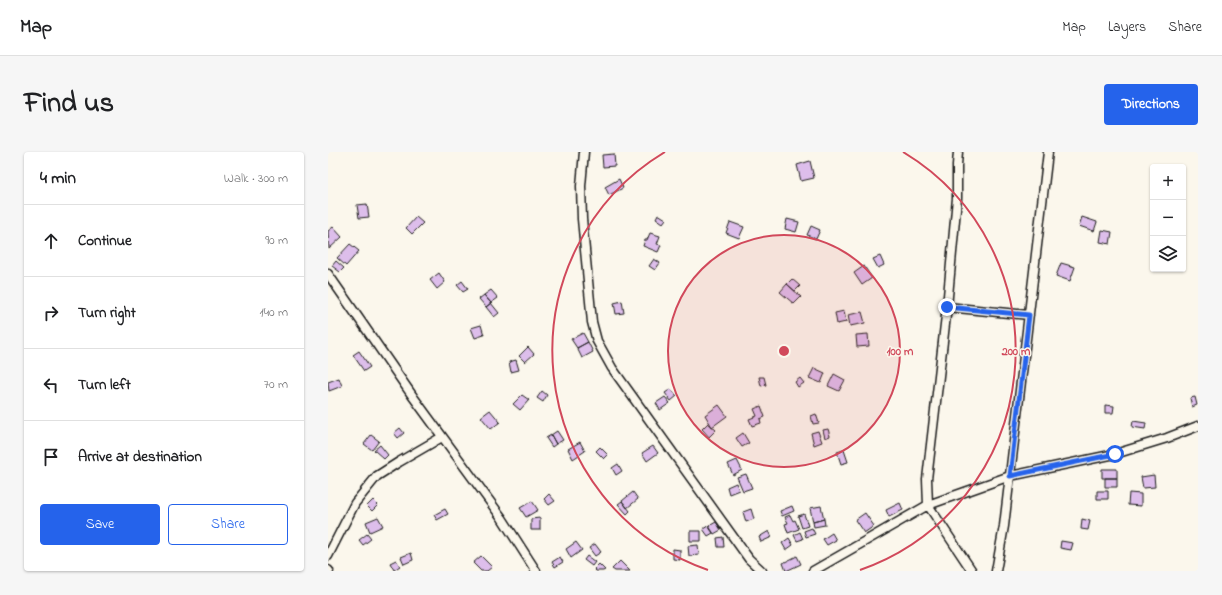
<!DOCTYPE html>
<meta charset="utf-8">
<style>
:root{--surface:#fff;--page:#f6f6f6;--text:#202124;--muted:#757577;--line:#e0e0e0;--accent:#2563eb}
body{margin:0;font-family:"Indie Flower",sans-serif;background:var(--page);color:var(--text)}
.controls{position:absolute;right:12px;top:12px;display:grid;overflow:hidden;border-radius:4px;box-shadow:0 1px 3px #0004}
.controls button{width:36px;height:36px;display:grid;place-items:center;padding:0;border:0;border-bottom:1px solid var(--line);background:var(--surface);color:var(--text);font:20px sans-serif}
.stop{position:absolute;width:12px;height:12px;margin:-9px;border:3px solid #2563eb;border-radius:50%;background:#fff}
.stop.end{background:#2563eb;border-color:#fff;box-shadow:0 1px 4px #0008}
.list{margin:0;padding:0;list-style:none}
h2{display:flex;justify-content:space-between;align-items:center;height:52px;margin:0;padding:0 16px;font-size:17px}
h2 small{font-size:13px;font-weight:400;color:var(--muted)}
.list li{display:grid;grid-template-columns:26px 1fr auto;gap:12px;align-items:center;box-sizing:border-box;height:72px;padding:0 16px;border-top:1px solid var(--line)}
.list b{display:block;font-size:15px;white-space:nowrap}
.list em{font-size:13px;font-style:normal;color:var(--muted)}
.actions{display:flex;gap:8px;padding:12px 16px}
.actions a{flex:1;padding:9px 0;border:1px solid var(--accent);border-radius:4px;text-align:center;font-size:14px;color:var(--accent)}
.actions .main{background:var(--accent);color:#fff}
.icon{flex:none;width:22px;height:22px;fill:none;stroke:currentColor;stroke-width:2;stroke-linecap:round;stroke-linejoin:round}
.map{position:relative;flex:none;width:870px;height:419px;overflow:hidden;border-radius:4px}
header{display:flex;align-items:center;gap:24px;box-sizing:border-box;height:56px;padding:0 20px;background:var(--surface);border-bottom:1px solid var(--line)}
header strong{font-size:19px}
nav{display:flex;gap:22px;margin-inline-start:auto;font-size:14px}
.intro{display:flex;align-items:center;justify-content:space-between;box-sizing:border-box;height:96px;padding:0 24px}
h1{margin:0;font-size:28px}
.button{padding:10px 18px;border-radius:4px;background:var(--accent);color:#fff;font-size:14px;font-weight:700}
main{display:flex;gap:24px;padding:0 24px}
aside{flex:1;background:var(--surface);border-radius:4px;box-shadow:0 1px 3px #0004}
.map>svg:first-child{display:block}
.building{fill:#ddbeeb;stroke:#1c1c1c}
.lines{fill:none;stroke-linecap:round;stroke-linejoin:round}
.minor-casing{stroke:#1c1c1c;stroke-width:11}
.minor{stroke:#fbf7ec;stroke-width:8}
.route{stroke:#2563eb;stroke-width:5}
.ring{fill:none;stroke:#d1495b;stroke-width:2}
.centre{fill:#d1495b;stroke:#fbf7ec;stroke-width:2}
.ring-label{font-size:12px;text-anchor:middle;font-weight:bold;fill:#d1495b;stroke:#fbf7ec;stroke-width:3;stroke-linejoin:round;paint-order:stroke}
</style>
<header>
<strong>Map</strong>
<nav><a>Map</a><a>Layers</a><a>Share</a></nav>
</header>
<div class="intro"><h1>Find us</h1><a class="button">Directions</a></div>
<main>
<aside>
<h2>4 min<small>Walk · 300 m</small></h2>
<ul class="list">
<li><svg class="icon" aria-label="ahead" viewBox="0 0 24 24"><path d="M12 20V5M6 11l6-6 6 6"/></svg><div><b>Continue</b></div><em>90 m</em></li>
<li><svg class="icon" aria-label="right" viewBox="0 0 24 24"><path d="M7 20v-9h11M14 6l5 5-5 5"/></svg><div><b>Turn right</b></div><em>140 m</em></li>
<li><svg class="icon" aria-label="left" viewBox="0 0 24 24"><path d="M17 20v-9H6M10 6l-5 5 5 5"/></svg><div><b>Turn left</b></div><em>70 m</em></li>
<li><svg class="icon" aria-label="arrive" viewBox="0 0 24 24"><path d="M6 21V4h12l-3 4 3 4H6"/></svg><div><b>Arrive at destination</b></div></li>
</ul>
<div class="actions"><a class="main">Save</a><a>Share</a></div>
</aside>
<div class="map">
<svg width="870" height="419" viewBox="0 0 870 419">
<rect width="100%" height="100%" fill="#fbf7ec"/>
<filter id="ink" filterUnits="userSpaceOnUse"><feTurbulence type="fractalNoise" baseFrequency=".025" numOctaves="2"/><feDisplacementMap in="SourceGraphic" scale="8" xChannelSelector="R" yChannelSelector="G"/><feConvolveMatrix kernelMatrix="1 2 1 2 8 2 1 2 1" color-interpolation-filters="sRGB"/></filter>
<g filter="url(#ink)">
<!-- building -->
<path class="building" d="M286,2L287,14L275,15L274,3Z
M482,9L486,26L473,29L469,13Z
M291,27L295,36L281,43L277,35Z
M39,52L41,65L31,66L29,53Z
M330,62L338,67L335,71L328,66Z
M88,65L95,71L84,82L78,76Z
M754,65L769,70L766,79L751,74Z
M459,67L471,70L468,80L457,77Z
M402,70L416,75L411,86L398,81Z
M483,74L492,78L488,87L479,83Z
M5,75L14,85L1,97L0,79Z
M774,78L784,80L782,92L772,90Z
M322,81L332,84L329,92L333,93L330,100L315,94L317,88H319Z
M22,92L31,99L18,114L9,106Z
M552,104L556,113L550,116L545,107Z
M326,107L332,111L327,118L321,114Z
M8,109L16,116L12,120L4,114Z
M733,111L747,115L742,129L728,124Z
M536,114L544,126L534,133L526,121Z
M111,121L117,130L109,137L102,128Z
M464,127L472,134L467,139L459,132Z
M134,129L140,137L135,140L129,133Z
M459,132L473,145L466,152L452,140Z
M163,138L170,146L163,151L156,143Z
M156,143L163,151L158,155L151,147Z
M294,149L296,161L288,162L286,151Z
M163,151L171,161L166,165L158,155Z
M516,159L518,170L509,172L507,161Z
M534,160L537,171L522,174L520,163Z
M153,173L156,183L147,186L143,176Z
M255,181L260,190L249,196L243,187Z
M540,182L541,194L529,195L528,183Z
M260,190L265,200L254,206L249,196Z
M200,195L206,202L197,210L191,204Z
M31,199L42,215L36,219L25,203Z
M188,208L191,218L183,220L181,210Z
M486,216L497,221L493,231L481,226Z
M506,222L517,228L511,239L500,234Z
M431,225H436L438,233L433,234Z
M11,226L14,234L1,239L0,230Z
M472,226L476,231L470,235L467,230Z
M343,237L349,244L343,249L337,241Z
M214,239L219,243L215,250L209,246Z
M194,243L201,248L192,258L185,252Z
M337,245L342,251L332,258L328,251Z
M867,245L869,253L864,255L862,246Z
M391,253L399,264L384,275L377,263Z
M777,253L786,254L785,261H777Z
M433,254L437,265L432,267L433,271L424,274L421,267L429,264L426,257Z
M162,258L172,270L163,277L153,265Z
M488,262L491,271L485,272L483,264Z
M805,269L818,271L817,277L804,275Z
M380,271L388,278L381,285L374,277Z
M72,276L76,281L70,286L66,281Z
M500,277L502,284L497,286L495,278Z
M229,279L235,288L228,292L223,283Z
M490,279L494,290L486,293L483,281Z
M415,281L421,291L414,295L408,286Z
M43,283L51,289L44,298L36,292Z
M223,283L228,292L224,295L218,286Z
M252,290L257,299L245,307L240,297Z
M52,293L60,303L56,307L46,298Z
M325,294L330,301L319,309L314,301Z
M272,295L280,303L276,307L268,299Z
M516,298L520,310L513,312L509,300Z
M409,308L414,318L405,323L400,312Z
M290,312L294,319L288,323L284,316Z
M774,317H789V326H774Z
M418,322L424,336L415,339L409,325Z
M826,323L827,335L815,336L813,325Z
M777,326H789V335H777Z
M408,331L411,338L401,342L399,335Z
M769,339H780V347H769Z
M305,340L310,347L299,356L294,349Z
M801,341L813,342V354L800,353Z
M221,342L227,349L221,353L216,347Z
M45,348L50,353L44,359L39,354Z
M204,349L210,358L198,365L192,356Z
M294,349L302,359L299,362L290,352Z
M572,351L575,358L561,365L558,358Z
M464,354L466,359L454,364L452,359Z
M493,354L496,367L485,370L482,356Z
M117,357L120,362L109,368L106,363Z
M423,357L426,367L418,370L415,360Z
M537,361L546,374L536,381L527,368Z
M476,362L480,374L474,376L470,364Z
M462,363L465,369L467,368L471,377L460,381L457,372L460,371L457,365Z
M50,365L55,374L42,380L38,370Z
M212,366V378H203V367Z
M496,367L497,373L486,375L485,370Z
M754,367L762,369L760,378L753,377Z
M388,370L393,378L386,382L381,374Z
M380,374L385,381L380,384L375,377Z
M484,376L487,382L478,385L476,379Z
M362,379H373V389H362Z
M441,379L444,385L433,390L431,385Z
M472,380L475,387L469,389L466,383Z
M504,381L508,388L499,393L495,387Z
M39,382L43,387L35,393L31,388Z
M395,385L396,395H390L389,386Z
M461,386L465,393L458,398L454,391Z
M733,389L745,391L743,398L732,396Z
M248,390L254,398L243,406L238,397Z
M267,392L273,400L267,404L261,396Z
M370,393L371,403L361,404L360,394Z
M345,397L352,398V408L345,407Z
M83,401L85,408L76,412L73,405Z
M153,404L164,415L159,419H153L145,411Z
M259,404L267,410L264,414L256,408Z
M469,404L473,412L458,419L455,411Z
M232,405L235,410L227,415L224,410Z
M68,408L72,414L66,418L62,411Z
M292,409L302,419H287L284,417Z
M271,412L277,418L275,419H268L266,417Z"/>
<g class="lines">
<!-- minor casing -->
<g class="minor-casing">
<path id="minor" d="M256,0L253,34L254,67L264,170L269,189L284,216L421,407L434,419
M630,0L629,13V46L619,155L599,327L600,353L644,419
M0,122L86,246L174,366L208,419
M619,155L701,163
M0,404L27,351L49,324L71,310L114,285
M0,418L1,419
M485,419L600,353L682,324L787,302L839,286L870,274
M668,419L676,374L720,0"/>
</g>
<!-- minor -->
<use href="#minor" class="minor"/>
</g>
</g>
<g class="lines" filter="url(#ink)">
<!-- route -->
<path class="route" d="M619,155L701,163L682,324L787,302"/>
</g>
<!-- distance rings -->
<circle cx="456" cy="199" r="116" fill="#d1495b" fill-opacity=".12"/>
<g class="ring">
<circle cx="456" cy="199" r="116"/>
<path d="M380 418A232 232 0 0 1 337 0M575 0A232 232 0 0 1 532 418"/>
</g>
<circle cx="456" cy="199" r="6" class="centre"/>
<g class="ring-label">
<text x="572" y="203">100 m</text>
<text x="688" y="203">200 m</text>
</g>
</svg>
<div class="controls">
<button>+</button>
<button>−</button>
<button><svg class="icon" aria-label="layers" viewBox="0 0 24 24"><path d="M12 4l9 5-9 5-9-5zM3 14l9 5 9-5"/></svg></button>
</div>
<div class="stop" style="left:787px;top:302px"></div>
<div class="stop end" style="left:619px;top:155px"></div>
</div>
</main>
